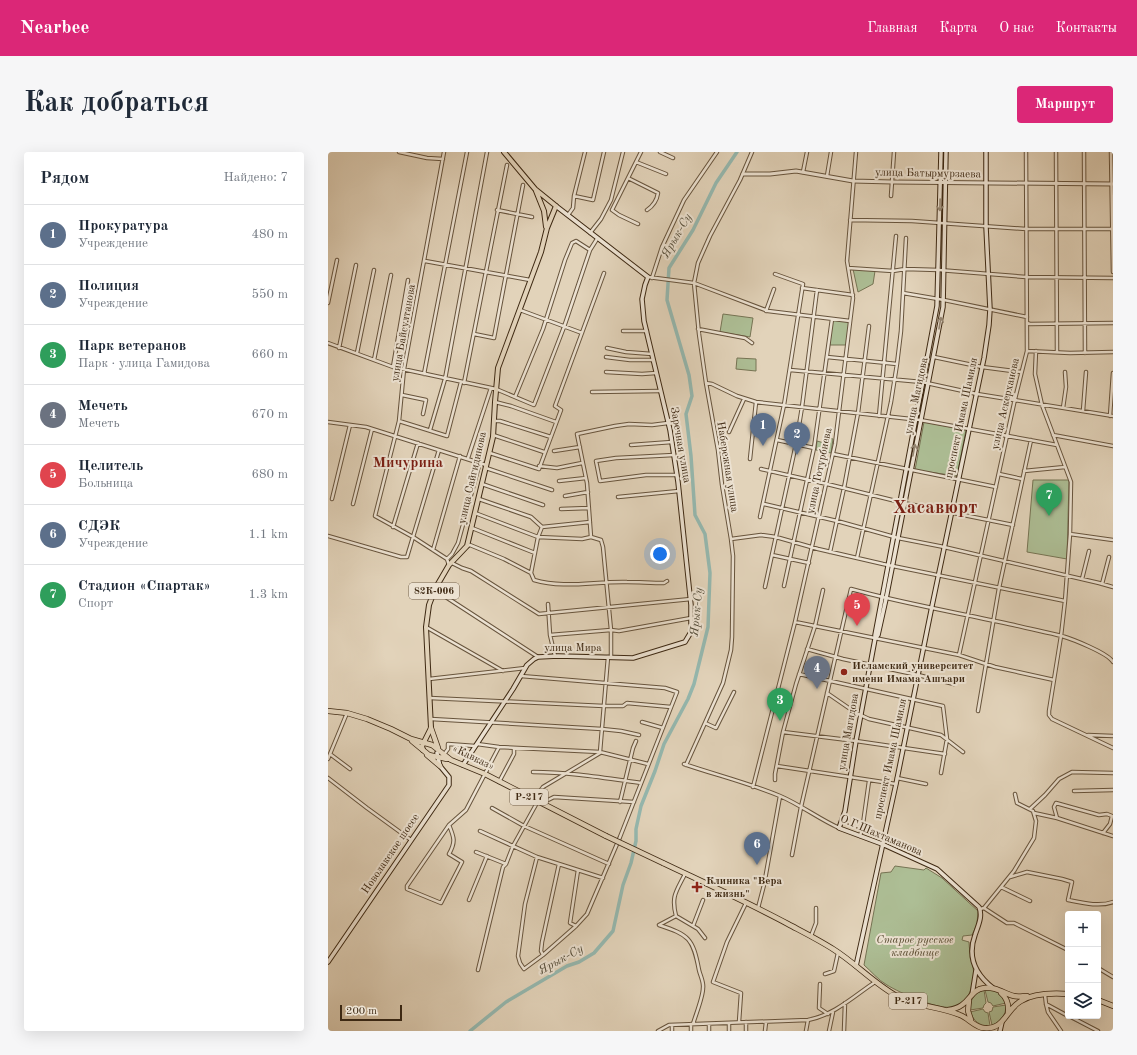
<!DOCTYPE html>
<html lang="ru">
<meta charset="utf-8">
<style>
:root{--surface:#fff;--page:#f6f6f7;--text:#1f2937;--muted:#747a83;--line:#e0e1e3;--accent:#db2777}
body{margin:0;font-family:"Old Standard TT",serif;background:var(--page);color:var(--text)}
.controls{position:absolute;right:12px;bottom:12px;display:grid;overflow:hidden;border-radius:4px;box-shadow:0 4px 16px #0002}
.controls button{width:36px;height:36px;display:grid;place-items:center;padding:0;border:0;border-bottom:1px solid var(--line);background:var(--surface);color:var(--text);font:20px sans-serif}
.scale{position:absolute;left:12px;bottom:10px;width:62px;box-sizing:border-box;padding-left:4px;border:2px solid #3e2913;border-top:0;font-size:11px;line-height:14px;white-space:nowrap;color:#3e2913;-webkit-text-stroke:3px #ece2d2;paint-order:stroke}
.you{position:absolute;left:332px;top:402px;width:14px;height:14px;margin:-10px;border:3px solid #fff;border-radius:50%;background:#1a73e8;box-shadow:0 0 0 6px #1a73e833}
.badge{display:grid;place-items:center;width:26px;height:26px;border-radius:50%;background:var(--accent);color:#fff;font-size:13px;font-weight:700}
.pin{position:absolute;translate:-50% -33px;filter:drop-shadow(0 1px 2px #0008)}
.pin::after{content:'';position:absolute;top:21px;width:14px;height:12px;background:inherit;clip-path:polygon(0 0,100% 0,50% 100%)}
.list{margin:0;padding:0;list-style:none}
h2{display:flex;justify-content:space-between;align-items:center;height:52px;margin:0;padding:0 16px;font-size:17px}
h2 small{font-size:13px;font-weight:400;color:var(--muted)}
.list li{display:grid;grid-template-columns:26px 1fr auto;gap:12px;align-items:center;box-sizing:border-box;height:60px;padding:0 16px;border-top:1px solid var(--line)}
.list b{display:block;font-size:15px;white-space:nowrap}
.list p{margin:0;font-size:13px;white-space:nowrap;color:var(--muted)}
.list em{font-size:13px;font-style:normal;color:var(--muted)}
.icon{flex:none;width:22px;height:22px;fill:none;stroke:currentColor;stroke-width:2;stroke-linecap:round;stroke-linejoin:round}
.map{position:relative;flex:none;width:785px;height:879px;overflow:hidden;border-radius:4px}
header{display:flex;align-items:center;gap:24px;box-sizing:border-box;height:56px;padding:0 20px;background:var(--accent);color:#fff}
header strong{font-size:19px}
nav{display:flex;gap:22px;margin-inline-start:auto;font-size:14px}
.intro{display:flex;align-items:center;justify-content:space-between;box-sizing:border-box;height:96px;padding:0 24px}
h1{margin:0;font-size:28px}
.button{padding:10px 18px;border-radius:4px;background:var(--accent);color:#fff;font-size:14px;font-weight:700}
main{display:flex;gap:24px;padding:0 24px}
aside{flex:1;background:var(--surface);border-radius:4px;box-shadow:0 4px 16px #0002}
.map>svg:first-child{display:block}
.green{fill:#adbe95;stroke:#767454}
.lines{fill:none;stroke-linecap:round;stroke-linejoin:round}
.river{stroke:#95b8af;stroke-width:3.5}
.minor-casing{stroke:#67543d;stroke-width:4.5}
.tertiary-casing{stroke:#67543d;stroke-width:5}
.secondary-casing{stroke:#3e2913;stroke-width:5.5}
.primary-casing{stroke:#3e2913;stroke-width:6}
.trunk-casing{stroke:#3e2913;stroke-width:6}
.minor{stroke:#ece2d2;stroke-width:2.5}
.tertiary{stroke:#ece2d2;stroke-width:3}
.secondary{stroke:#ece2d2;stroke-width:3.5}
.primary{stroke:#e2d3ba;stroke-width:4}
.trunk{stroke:#e2d3ba;stroke-width:4.5}
.trunk-bridge-casing{stroke:#3e2913;stroke-width:6;stroke-linecap:butt}
.trunk-bridge{stroke:#e2d3ba;stroke-width:4.5}
.oneway{stroke:#958672}
.poi-dot{fill:#8f2418;stroke:#ece2d2;stroke-width:1.5}
.labels{text-anchor:middle;dominant-baseline:central;stroke-width:4;stroke-linejoin:round;paint-order:stroke}
.shield{fill:#ece2d2;stroke:#72604c;stroke-width:1}
.shield-label{font-size:10px;font-weight:bold;fill:#3e2913}
.street-label{font-size:11px;fill:#3e2913;stroke:#ece2d2}
.poi-label{font-size:11px;font-weight:bold;fill:#3e2913;stroke:#ece2d2;text-anchor:start}
.park-label{font-size:11px;font-style:italic;fill:#54472d;stroke:#ece2d2}
.water-label{font-size:12px;font-style:italic;fill:#544d3a;stroke:#ece2d2}
.district-label{font-size:15px;font-weight:bold;fill:#7a1f14;stroke:#ece2d2}
.town-label{font-size:19px;font-weight:bold;fill:#7a1f14;stroke:#ece2d2}
</style>
<header>
<strong>Nearbee</strong>
<nav><a>Главная</a><a>Карта</a><a>О нас</a><a>Контакты</a></nav>
</header>
<div class="intro"><h1>Как добраться</h1><a class="button">Маршрут</a></div>
<main>
<aside>
<h2>Рядом<small>Найдено: 7</small></h2>
<ul class="list">
<li><span class="badge" style="background:#5c6f8a">1</span><div><b>Прокуратура</b><p>Учреждение</p></div><em>480 m</em></li>
<li><span class="badge" style="background:#5c6f8a">2</span><div><b>Полиция</b><p>Учреждение</p></div><em>550 m</em></li>
<li><span class="badge" style="background:#2e9e5b">3</span><div><b>Парк ветеранов</b><p>Парк · улица Гамидова</p></div><em>660 m</em></li>
<li><span class="badge" style="background:#6b7280">4</span><div><b>Мечеть</b><p>Мечеть</p></div><em>670 m</em></li>
<li><span class="badge" style="background:#e0444e">5</span><div><b>Целитель</b><p>Больница</p></div><em>680 m</em></li>
<li><span class="badge" style="background:#5c6f8a">6</span><div><b>СДЭК</b><p>Учреждение</p></div><em>1.1 km</em></li>
<li><span class="badge" style="background:#2e9e5b">7</span><div><b>Стадион «Спартак»</b><p>Спорт</p></div><em>1.3 km</em></li>
</ul>
</aside>
<div class="map">
<svg width="785" height="879" viewBox="0 0 785 879">
<rect width="100%" height="100%" fill="#e2d3ba"/>
<filter id="stains"><feTurbulence type="fractalNoise" baseFrequency=".005" numOctaves="4"/><feColorMatrix values="0 0 0 0 .2 0 0 0 0 .09 0 0 0 0 .02 0 0 0 .5 -.17"/></filter>
<radialGradient id="worn" r=".72"><stop offset=".6" stop-color="#630" stop-opacity="0"/><stop offset="1" stop-color="#630" stop-opacity=".3"/></radialGradient>
<!-- green -->
<path class="green" d="M525,117L547,119L545,132L530,140Z
M395,162L425,166L422,185L392,180Z
M504,168L521,170L519,193H502Z
M409,206L428,207V219L408,217Z
M596,270L638,278L629,324L587,318Z
M497,285L505,287L503,301L488,298L489,289L496,291Z
M705,328H741L739,407L699,400Z
M567,714L596,718L598,716L614,726L650,759L649,772L644,783L635,784L634,788L641,790C641,803 648,817 645,830C643,840 637,853 625,855C610,858 572,841 559,833C550,828 543,819 536,813L553,721L563,720Z
M661,837C670,839 674,843 678,851L665,854L663,851L660,850L657,838Z
M656,838L658,851L656,853L655,856L642,858C642,848 646,841 656,838Z
M678,853C678,863 673,870 664,873L661,860L664,859L665,855Z
M655,857L657,860L660,861L662,874C651,874 646,869 642,860Z"/>
<g class="lines">
<!-- river -->
<path class="river" d="M142,879L178,850L239,814L251,810L266,801L285,779L295,733L303,711L308,689V677L313,654L327,619L336,592L360,547L366,532L380,475L382,421L377,382L367,363L363,304L358,262L364,244L361,223L339,148L341,116L365,78L388,31L409,0"/>
<!-- minor casing -->
<g class="minor-casing">
<path id="minor" d="M71,0L99,6L115,7
M116,0L76,217L71,269L47,364L85,385L119,407L121,413
M332,0L345,6
M728,0L729,200
M756,0L757,201
M783,0L785,120
M308,10L338,22
M475,20L479,0
M499,24L503,0
M300,26L330,41C329,48 325,54 319,58
M246,44L265,48L276,0
M563,44L566,0
M169,58L204,65
M240,63L245,56L246,44L257,0
M522,68L584,69L698,77H785
M310,72L291,63L284,58L313,0
M262,81L273,67L283,48L295,0
M97,109L202,128
M520,116L565,119L577,117L611,118L698,125L785,126
M320,125L366,131L440,159L522,169
M324,126L334,95L356,48L389,0
M474,136L525,143
M575,141L616,148L699,165
M0,151L9,108
M192,158L254,181
M438,159L446,137
M699,171L702,172L785,171
M370,177L417,186L424,191
M295,179H319
M146,182L166,186L195,33
M0,191L65,215L168,237L206,253L236,175L262,98L269,87
M11,196L28,113
M279,196L298,200L324,202
M699,199L742,201L785,200
M708,199L707,222L714,253L743,330L742,382L737,449L733,484L721,559V563L724,567L785,596
M29,201L46,118
M278,205L302,208H325
M499,205L569,212
M606,205L654,215L693,220
M46,208L63,123
M65,215L80,128
M462,218L594,230L649,242L785,264
M278,220L314,222L328,221
M96,222L139,0
M117,227L159,0
M136,231L179,13
M378,231L384,232L409,244L428,250L592,268L729,293
M264,240L332,239
M74,243L98,248L95,262
M187,245L215,177L237,108L244,91L248,89L262,98
M167,250L183,254L228,270
M735,256L738,235L737,220
M755,259L758,220
M551,264L568,84
M782,264L785,221
M71,269L119,284L133,230
M167,269H172L223,285
M0,270L38,275L158,313
M102,278L117,227
M401,280L416,247
M165,283L216,300
M725,283L785,294
M449,288L486,296
M303,293L344,290
M226,299L252,295
M162,301L211,317L233,258L227,254L276,121
M505,302L668,335
M346,303L288,306L268,309L272,329L318,323H349
M140,306L163,236
M422,307L428,250
M211,314L229,316L254,311
M158,316L224,338
M433,317L499,332L576,351L685,373
M696,319L737,315
M671,322L694,327
M231,329L258,326
M154,332L215,353
M237,344L260,340
M290,345L351,339
M4,347L22,273
M151,347L203,365L214,375
M25,352L44,277
M436,352L509,369L570,386L616,395L771,431L785,435
M233,357L261,356
M147,361L210,385L254,387L263,385
M432,365L456,253L475,132L447,122
M65,375L90,291
M144,376L207,401
M742,382L785,388
M0,384L73,405H79L111,298
M403,387L433,383L448,385L490,397L555,412L737,449
M139,394L142,393L176,407L203,421L206,428C236,437 267,429 299,430C311,430 323,431 336,431L339,429
M105,398L132,304
M502,400L516,336L530,261L541,174
M444,403L481,411
M529,406L563,250L569,212L573,179L578,86
M119,407L124,402L130,391L152,310
M124,411L134,416L143,419L211,462L363,447
M203,421L210,385L214,375L262,370
M754,427L761,399
M774,432L781,405
M456,434L486,296L504,167
M437,435L468,292L474,255L489,138
M107,438L210,505
M220,452L222,483L227,504
M467,470L631,503L667,515L726,528
M98,475L175,519
M222,483L283,478L291,479L363,466
M479,497L515,507L590,523L626,532
M631,503L687,247L699,199L698,0
M283,505V478L275,395L273,388L263,385L259,331L249,282L287,274L301,272L324,273L340,271
M471,522L615,554L619,587L613,621
M193,524L337,536L349,540L292,685L259,762L248,774L215,803L196,817L192,811L190,804L197,752L209,705
M101,527L197,516
M499,541L528,561L541,567L613,583L635,600
M102,546L276,554H295L299,551L343,555
M650,559L671,436L703,288
M103,567L274,577L293,579L311,583
M314,570L335,576
M377,571L388,576L406,540
M455,580L528,589L617,602
M760,583L785,584
M149,592L171,595L272,600L320,612
M272,600L280,505
M117,601L120,597V592L147,594
M2,602L19,561
M0,607L2,602L22,617
M356,612C388,623 421,631 452,644C473,653 491,667 511,676
M358,613L395,531L403,498L404,485L405,404L403,387L394,333L390,298L378,231L371,182L366,131L370,111L382,84L412,28L424,0
M449,614L568,632
M205,620C241,620 277,626 313,631
M0,626L39,656L83,688
M569,626L598,632
M447,628V622L455,580L468,532L487,474L495,438
M171,630L186,602V596
M425,635L467,470L507,292L525,146L519,109L528,0
M746,639L785,638
M206,647L215,635L272,601
M292,650L305,596L308,589
M214,651L226,645L306,650
M164,656L196,674L281,712
M702,657L717,643L731,627L744,620L785,621
M706,661L729,666L785,684
M729,666L726,655L728,651L771,663L779,662L784,664L782,672L775,681
M121,673C126,685 128,690 121,702L134,710L113,751L79,737V734L121,673L138,658L171,595
M152,679L209,705L275,726
M532,684L535,672L541,629
M148,700L178,712
M464,703L473,655L523,437C577,452 632,461 686,473C702,477 718,480 734,484C744,487 780,501 785,510
M357,722C348,740 343,744 348,764L331,773C361,783 365,786 371,818C372,823 376,830 375,836C375,845 368,862 365,872
M682,725L699,720L734,727L744,730L740,748C755,751 771,755 785,750
M673,735L702,749
M141,748L159,704
M430,756L436,733L452,644
M656,756L679,771H686L740,798
M652,757L656,756L686,719L706,686L708,669L705,659L689,651L687,642
M348,764L370,777L377,786
M248,774L242,771L250,718
M365,774L375,748
M483,784L488,771V756
M215,803L213,799L214,790L231,712
M770,816L785,825
M150,818L175,715L178,712L185,694L210,649
M497,822L506,819L510,801
M492,832L491,856L500,862
M717,843L718,852L720,860L733,879
M718,852L740,864
M741,864L770,879
M411,870L413,841L385,830L399,790L418,751
M330,879L341,873L480,868C506,863 525,845 547,830
M344,879V873
M363,879V872
M381,879V872
M401,879V871
M418,879V870
M437,879L438,870
M478,879L480,868
M501,879L505,860
M516,879L517,851"/>
</g>
<!-- tertiary casing -->
<g class="tertiary-casing">
<path id="tertiary" d="M415,22H442L468,19L525,29L564,30L785,32"/>
</g>
<!-- secondary casing -->
<g class="secondary-casing">
<path id="secondary" d="M613,0L609,154L547,483V487L528,589L517,659L511,676L554,692L609,717L651,755C655,764 650,774 647,783C639,805 647,822 665,836
M547,487L550,483L558,447L615,155L618,0
M135,613L185,537L199,513L206,507L210,505L230,504L305,506L357,490L363,480V453L350,330L342,278L316,169L314,147L317,133L320,125L228,54
M0,810L121,633V625L112,614L109,601
M528,814L568,632L604,454L656,206L661,173L662,157L658,75V0
M644,843L648,818
M672,879L674,870"/>
</g>
<!-- primary casing -->
<g class="primary-casing">
<path id="primary" d="M208,39L216,59L218,75
M95,598L94,594L103,576L98,475L101,453L107,437L121,413L139,394L165,285L167,250L170,216L213,100L219,76L228,54L207,37L176,0"/>
</g>
<!-- trunk casing -->
<g class="trunk-casing">
<path id="trunk" d="M0,559L19,561L39,567L63,577L83,587L104,593L123,608L157,622L278,684
M103,576L110,596
M84,589L101,603L119,607
M99,603L112,614
M335,711C377,731 419,750 460,772C475,780 491,788 505,797C529,812 548,834 574,847C593,855 614,855 632,863C640,866 648,876 656,876C677,878 677,858 693,849C706,841 725,841 740,842
M673,841C679,846 681,853 680,861
M641,848L640,859L643,868
M770,848L785,854
M620,858C643,855 640,838 656,836C667,834 677,842 686,844C690,845 695,844 699,844"/>
</g>
<!-- minor -->
<use href="#minor" class="minor"/>
<!-- tertiary -->
<use href="#tertiary" class="tertiary"/>
<!-- secondary -->
<use href="#secondary" class="secondary"/>
<!-- primary -->
<use href="#primary" class="primary"/>
<!-- trunk -->
<use href="#trunk" class="trunk"/>
<!-- trunk-bridge casing -->
<g class="trunk-bridge-casing">
<path id="trunk-bridge" d="M278,684L335,711"/>
</g>
<!-- trunk-bridge -->
<use href="#trunk-bridge" class="trunk-bridge"/>
</g>
<!-- one-way arrows -->
<defs><path id="oneway-shaft" d="M-6 0H5M1.5-3L5.5 0L1.5 3" fill="none" stroke-width="1.6" stroke-linecap="round" stroke-linejoin="round"/></defs>
<g class="oneway">
<use href="#oneway-shaft" transform="translate(612 53) rotate(91)"/>
<use href="#oneway-shaft" transform="translate(612 171) rotate(-80)"/>
<use href="#oneway-shaft" transform="translate(586 298) rotate(-79)"/>
</g>
<!-- markers -->
<g class="poi-dot">
<circle cx="516" cy="520" r="4"/>
<path d="M367 729h4v4h4v4h-4v4h-4v-4h-4v-4h4z"/>
</g>
<g class="labels">
<!-- shield labels -->
<g class="shield">
<rect x="81" y="431" width="50" height="16" rx="3"/>
<rect x="182" y="637" width="38" height="16" rx="3"/>
<rect x="561" y="841" width="38" height="16" rx="3"/>
</g>
<g class="shield-label">
<text x="106" y="439">82К-006</text>
<text x="201" y="645">Р-217</text>
<text x="580" y="849">Р-217</text>
</g>
<!-- street labels -->
<g class="street-label">
<text transform="translate(600 22) rotate(1)">улица Батырмурзаева</text>
<text transform="translate(76 181) rotate(-80)">улица Байсултанова</text>
<text transform="translate(589 244) rotate(-78)">улица Магидова</text>
<text transform="translate(678 252) rotate(-77)">улица Аскерханова</text>
<text transform="translate(634 266) rotate(-78)">проспект Имама Шамиля</text>
<text transform="translate(352 293) rotate(80)">Заречная улица</text>
<text transform="translate(399 315) rotate(81)">Набережная улица</text>
<text transform="translate(492 319) rotate(-78)">улица Тотурбиева</text>
<text transform="translate(145 326) rotate(-77)">улица Сайгидинова</text>
<text x="245" y="496">улица Мира</text>
<text transform="translate(521 580) rotate(-80)">улица Магидова</text>
<text transform="translate(145 606) rotate(26)">«Кавказ»</text>
<text transform="translate(563 607) rotate(-78)">проспект Имама Шамиля</text>
<text transform="translate(553 684) rotate(23)">О.Г.Шахтаманова</text>
<text transform="translate(63 702) rotate(-56)">Новолакское шоссе</text>
</g>
<!-- poi labels -->
<g class="poi-label">
<text x="524" y="514">Исламский университет<tspan x="524" dy="13">имени Имама Ашъари</tspan></text>
<text x="378" y="729">Клиника "Вера<tspan x="378" dy="13">в жизнь"</tspan></text>
</g>
<!-- park labels -->
<g class="park-label">
<text x="587" y="788">Старое русское<tspan x="587" dy="13">кладбище</tspan></text>
</g>
<!-- water labels -->
<g class="water-label">
<text transform="translate(349 84) rotate(-60)">Ярык-Су</text>
<text transform="translate(369 460) rotate(-85)">Ярык-Су</text>
<text transform="translate(233 808) rotate(-29)">Ярык-Су</text>
</g>
<!-- district labels -->
<g class="district-label">
<text x="80" y="311">Мичурина</text>
</g>
<!-- town labels -->
<g class="town-label">
<text x="607" y="356">Хасавюрт</text>
</g>
</g>
<rect width="100%" height="100%" filter="url(#stains)"/>
<rect width="100%" height="100%" fill="url(#worn)"/>
</svg>
<div class="controls">
<button>+</button>
<button>−</button>
<button><svg class="icon" aria-label="layers" viewBox="0 0 24 24"><path d="M12 4l9 5-9 5-9-5zM3 14l9 5 9-5"/></svg></button>
</div>
<div class="scale">200 m</div>
<div class="you"></div>
<div class="pin badge" style="left:435px;top:294px;background:#5c6f8a">1</div>
<div class="pin badge" style="left:469px;top:303px;background:#5c6f8a">2</div>
<div class="pin badge" style="left:452px;top:569px;background:#2e9e5b">3</div>
<div class="pin badge" style="left:489px;top:537px;background:#6b7280">4</div>
<div class="pin badge" style="left:529px;top:474px;background:#e0444e">5</div>
<div class="pin badge" style="left:429px;top:713px;background:#5c6f8a">6</div>
<div class="pin badge" style="left:721px;top:364px;background:#2e9e5b">7</div>
</div>
</main>
